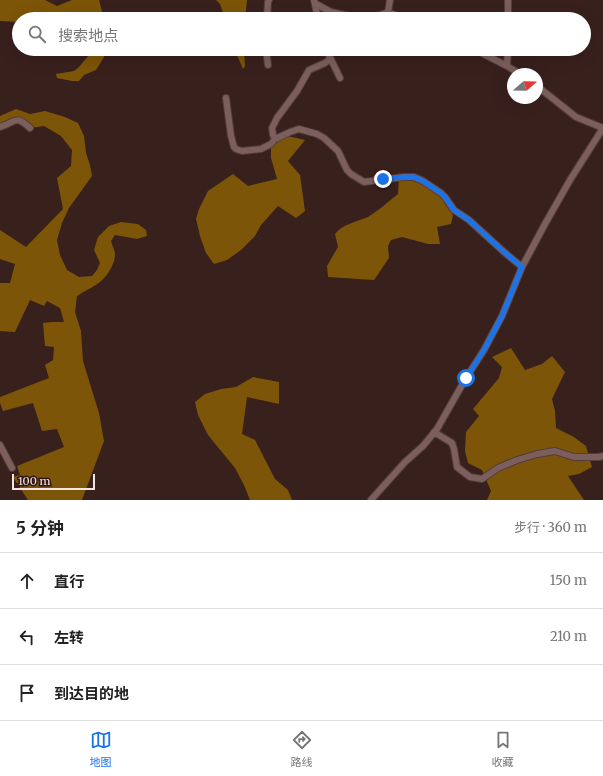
<!DOCTYPE html>
<html lang="zh">
<meta charset="utf-8">
<style>
:root{--surface:#fff;--page:#f6f6f6;--text:#222;--muted:#767676;--line:#e0e0e0;--accent:#1a73e8}
body{margin:0;font-family:Merriweather,"Noto Sans SC",serif;background:var(--page);color:var(--text)}
.compass{position:absolute;left:507px;top:68px;width:36px;height:36px;border-radius:50%;background:var(--surface);box-shadow:0 4px 16px #0002;rotate:70deg}
.scale{position:absolute;left:12px;bottom:10px;width:83px;box-sizing:border-box;padding-left:4px;border:2px solid #f5e4e2;border-top:0;font-size:11px;line-height:14px;white-space:nowrap;color:#f5e4e2;-webkit-text-stroke:3px #2d1614;paint-order:stroke}
.stop{position:absolute;width:12px;height:12px;margin:-9px;border:3px solid #1a73e8;border-radius:50%;background:#fff}
.stop.end{background:#1a73e8;border-color:#fff;box-shadow:0 1px 4px #0008}
.list{margin:0;padding:0;list-style:none}
h2{display:flex;justify-content:space-between;align-items:center;height:52px;margin:0;padding:0 16px;font-size:17px}
h2 small{font-size:13px;font-weight:400;color:var(--muted)}
.list li{display:grid;grid-template-columns:26px 1fr auto;gap:12px;align-items:center;box-sizing:border-box;height:56px;padding:0 16px;border-top:1px solid var(--line)}
.list b{display:block;font-size:15px;white-space:nowrap}
.list em{font-size:13px;font-style:normal;color:var(--muted)}
.icon{flex:none;width:22px;height:22px;fill:none;stroke:currentColor;stroke-width:2;stroke-linecap:round;stroke-linejoin:round}
.map{position:relative;flex:none;width:603px;height:500px;overflow:hidden}
.search{position:absolute;background:var(--surface);box-shadow:0 4px 16px #0002;left:12px;right:12px;top:12px;height:44px;display:flex;align-items:center;gap:10px;box-sizing:border-box;padding:0 14px;border-radius:22px;color:var(--muted);font-size:15px}
.sheet{height:220px;background:var(--surface)}
nav{display:flex;justify-content:space-around;align-items:center;box-sizing:border-box;height:56px;border-top:1px solid var(--line);background:var(--surface);font-size:11px;color:var(--muted)}
nav a{display:grid;justify-items:center;gap:2px}
nav .on{color:var(--accent)}
.map>svg:first-child{display:block}
.forest{fill:#7d5508}
.lines{fill:none;stroke-linecap:round;stroke-linejoin:round}
.minor-casing{stroke:#523d3c;stroke-width:8}
.minor{stroke:#7c5f5c;stroke-width:6}
.route{stroke:#1a73e8;stroke-width:5}
</style>
<div class="map">
<svg width="603" height="500" viewBox="0 0 603 500">
<rect width="100%" height="100%" fill="#38201d"/>
<!-- forest -->
<path class="forest" d="M0,0H45L57,6L72,0H99L104,19H90L83,17L76,19H19V22L0,21Z
M216,0H247L245,19H224L225,18L220,4Z
M94,49H107L104,57L96,70L84,75L79,81H72L57,78L56,74L74,71L79,67Z
M229,49H244L245,66L243,69L236,53Z
M16,109L30,114L45,111L65,117L78,123L84,136L86,153L90,165L92,176L69,208L62,223L57,240L60,255L67,270L79,277L92,276L97,270L100,263L94,250L98,237L109,226L121,222L138,224L146,230L147,236L137,239L115,235L111,241C112,245 114,249 115,253C115,259 114,263 111,268C103,284 91,287 77,296L75,312L81,331L83,361L99,413L104,441L82,500H28L13,477L20,475L17,466L64,447L57,429L42,431L33,403L3,411L0,403V397L49,378L45,365L53,360L54,347L45,346L43,323L51,322H64L60,308L47,301L44,306L30,300L15,332L0,331V283H10L15,264L0,259V230L26,247L63,209L57,178L71,166L72,150L61,136L44,126L30,128L23,121L0,127V116Z
M283,135L305,140L288,161L300,175L305,211L296,218L278,206L261,225L255,236L241,250L227,260L214,264L206,253L200,236L196,219L199,209L208,191L233,174L248,186L277,179L271,158V144Z
M399,177H414L447,200L445,204L453,215L451,224L437,227L440,244H428L402,237L391,240L388,246L389,258L374,280L328,277L327,266L338,247L335,234C343,224 356,222 368,217C378,211 389,201 398,194Z
M511,348L525,370L542,364L552,356L565,372L552,399L555,411L556,428L574,437L586,446L592,467L579,474L568,476L584,500H487L491,491L482,470L468,463L465,451L466,432L479,416L473,409L499,378L502,367L492,357Z
M253,377L279,382V404L247,397L242,434L255,440L275,479L288,490L292,500H250L244,485L235,468L208,435L198,415L195,402L205,394L221,389L236,387Z"/>
<g class="lines">
<!-- minor casing -->
<g class="minor-casing">
<path id="minor" d="M314,0L318,19
M390,0L388,12L404,19
M508,0V19
M316,4L331,12L362,19
M267,19L268,2L269,0
M370,19L388,12
M266,49L268,65
M326,49L340,78
M474,49L507,66L520,74
M507,66L508,49
M226,98L231,136L234,147L236,149L242,151L261,149L271,144L275,139L290,132L299,129L317,134L324,138L338,151L347,170L351,174L364,182L404,177H414L423,181L441,193L445,197L454,210L469,220L504,252L522,267
M0,127C16,122 15,114 30,128
M275,139L273,135L272,128L277,118L297,91L309,70L325,63L330,59
M434,432L452,443L454,449L457,467L470,477L482,479L498,468L517,460L537,454L555,451L574,457H599L603,456
M0,445L12,468
M371,500L405,462L423,446L437,429L466,378L484,350L502,316L522,267L545,224L570,180L603,128L576,117L537,86"/>
</g>
<!-- minor -->
<use href="#minor" class="minor"/>
</g>
<g class="lines">
<!-- route -->
<path class="route" d="M383,179L404,177H414L423,181L441,193L445,197L454,210L469,220L504,252L522,267L502,316L484,350L466,378"/>
</g>
</svg>
<svg class="compass" viewBox="-18 -18 36 36"><path d="M0-13l5 13h-10z" fill="#e53935"/><path d="M0 13l5-13h-10z" fill="#767676"/></svg>
<div class="scale">100 m</div>
<div class="stop" style="left:466px;top:378px"></div>
<div class="stop end" style="left:383px;top:179px"></div>
<div class="search"><svg class="icon" aria-label="search" viewBox="0 0 24 24"><circle cx="10" cy="10" r="6"/><path d="M15 15l6 6"/></svg>搜索地点</div>
</div>
<section class="sheet">
<h2>5 分钟<small>步行 · 360 m</small></h2>
<ul class="list">
<li><svg class="icon" aria-label="ahead" viewBox="0 0 24 24"><path d="M12 20V5M6 11l6-6 6 6"/></svg><div><b>直行</b></div><em>150 m</em></li>
<li><svg class="icon" aria-label="left" viewBox="0 0 24 24"><path d="M17 20v-9H6M10 6l-5 5 5 5"/></svg><div><b>左转</b></div><em>210 m</em></li>
<li><svg class="icon" aria-label="arrive" viewBox="0 0 24 24"><path d="M6 21V4h12l-3 4 3 4H6"/></svg><div><b>到达目的地</b></div></li>
</ul>
</section>
<nav>
<a class="on"><svg class="icon" aria-label="map" viewBox="0 0 24 24"><path d="M3 6l6-2 6 2 6-2v14l-6 2-6-2-6 2zM9 4v14M15 6v14"/></svg>地图</a>
<a><svg class="icon" aria-label="directions" viewBox="0 0 24 24"><path d="M12 3l9 9-9 9-9-9zM9 14v-3h6M13 9l2 2-2 2"/></svg>路线</a>
<a><svg class="icon" aria-label="saved" viewBox="0 0 24 24"><path d="M7 4h10v16l-5-4-5 4z"/></svg>收藏</a>
</nav>
